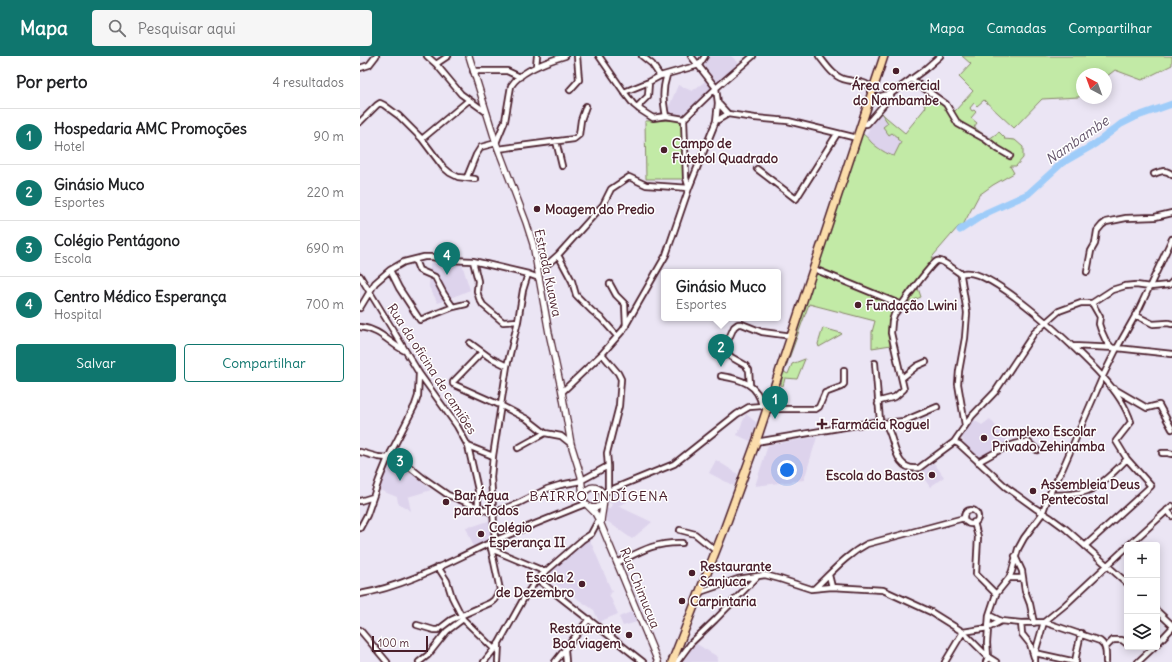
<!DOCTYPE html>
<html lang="pt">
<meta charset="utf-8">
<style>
:root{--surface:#fff;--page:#f6f6f6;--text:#202124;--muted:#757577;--line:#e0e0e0;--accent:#0f766e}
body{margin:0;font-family:Delius,sans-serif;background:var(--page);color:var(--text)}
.controls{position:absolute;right:12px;bottom:12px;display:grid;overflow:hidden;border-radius:4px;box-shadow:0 2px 10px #0003}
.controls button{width:36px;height:36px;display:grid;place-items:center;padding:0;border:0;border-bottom:1px solid var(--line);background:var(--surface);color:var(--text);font:20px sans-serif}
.compass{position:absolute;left:716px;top:12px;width:36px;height:36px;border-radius:50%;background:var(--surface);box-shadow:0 2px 10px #0003;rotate:319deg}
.scale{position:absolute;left:12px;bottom:10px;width:56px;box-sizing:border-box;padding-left:4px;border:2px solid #4a1f2b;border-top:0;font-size:11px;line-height:14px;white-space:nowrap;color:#4a1f2b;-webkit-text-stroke:3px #fff;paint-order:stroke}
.you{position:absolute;left:427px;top:414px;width:14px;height:14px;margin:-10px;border:3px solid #fff;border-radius:50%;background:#1a73e8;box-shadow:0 0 0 6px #1a73e833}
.badge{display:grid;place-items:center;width:26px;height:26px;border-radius:50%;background:var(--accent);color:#fff;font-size:13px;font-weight:700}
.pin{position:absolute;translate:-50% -33px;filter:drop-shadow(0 1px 2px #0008)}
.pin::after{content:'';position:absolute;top:21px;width:14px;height:12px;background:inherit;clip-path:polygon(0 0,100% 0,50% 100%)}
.popup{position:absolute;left:301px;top:213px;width:120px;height:52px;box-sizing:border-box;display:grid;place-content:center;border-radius:4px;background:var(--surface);filter:drop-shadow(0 1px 3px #0005);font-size:13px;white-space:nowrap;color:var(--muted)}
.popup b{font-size:15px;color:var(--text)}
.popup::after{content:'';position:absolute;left:50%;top:100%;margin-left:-8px;border:8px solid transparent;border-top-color:var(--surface)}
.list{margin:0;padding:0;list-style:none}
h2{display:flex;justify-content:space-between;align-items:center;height:52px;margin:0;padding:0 16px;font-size:17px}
h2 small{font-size:13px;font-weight:400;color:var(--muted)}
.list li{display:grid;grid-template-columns:26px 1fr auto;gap:12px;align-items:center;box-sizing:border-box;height:56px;padding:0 16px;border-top:1px solid var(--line)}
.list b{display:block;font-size:15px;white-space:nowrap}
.list p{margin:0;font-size:13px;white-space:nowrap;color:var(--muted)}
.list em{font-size:13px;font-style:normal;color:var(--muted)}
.actions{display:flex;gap:8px;padding:12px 16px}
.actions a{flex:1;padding:9px 0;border:1px solid var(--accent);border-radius:4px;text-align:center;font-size:14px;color:var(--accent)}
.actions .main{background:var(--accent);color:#fff}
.icon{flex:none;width:22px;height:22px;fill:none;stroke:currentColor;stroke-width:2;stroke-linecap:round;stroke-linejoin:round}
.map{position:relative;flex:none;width:812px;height:606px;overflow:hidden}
header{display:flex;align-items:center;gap:24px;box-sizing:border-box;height:56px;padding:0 20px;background:var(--accent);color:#fff}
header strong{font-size:19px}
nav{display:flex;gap:22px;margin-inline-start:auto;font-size:14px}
.search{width:280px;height:36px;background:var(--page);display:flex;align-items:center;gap:10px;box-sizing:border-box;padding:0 14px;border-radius:4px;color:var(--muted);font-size:15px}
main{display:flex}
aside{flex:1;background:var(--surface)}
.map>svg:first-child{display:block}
.built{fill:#ddd3ec}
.green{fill:#c2eaa6;stroke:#868468}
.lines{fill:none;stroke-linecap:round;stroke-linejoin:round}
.river{stroke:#9eccf9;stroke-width:7}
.minor-casing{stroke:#4a1f2b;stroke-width:8}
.tertiary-casing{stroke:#4a1f2b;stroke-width:8}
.primary-casing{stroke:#4a1f2b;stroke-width:10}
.minor{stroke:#fff;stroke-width:4.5}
.tertiary{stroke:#fff;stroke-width:5.5}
.primary{stroke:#fbddab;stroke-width:7}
.poi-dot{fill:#4a1f2b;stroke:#fff;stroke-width:1.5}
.labels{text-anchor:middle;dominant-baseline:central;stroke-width:3;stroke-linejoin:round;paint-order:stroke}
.poi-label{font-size:13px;font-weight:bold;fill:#4a1f2b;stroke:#fff;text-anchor:start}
.street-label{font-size:13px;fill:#4a1f2b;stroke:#fff}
.water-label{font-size:14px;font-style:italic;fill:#635369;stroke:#fff}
.neighbourhood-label{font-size:14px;letter-spacing:1px;fill:#4a1f2b;stroke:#fff}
</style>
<header>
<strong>Mapa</strong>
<div class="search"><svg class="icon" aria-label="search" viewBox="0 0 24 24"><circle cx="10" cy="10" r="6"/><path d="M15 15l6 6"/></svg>Pesquisar aqui</div>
<nav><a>Mapa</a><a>Camadas</a><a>Compartilhar</a></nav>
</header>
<main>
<aside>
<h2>Por perto<small>4 resultados</small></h2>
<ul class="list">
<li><span class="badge">1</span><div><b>Hospedaria AMC Promoções</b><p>Hotel</p></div><em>90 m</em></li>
<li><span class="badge">2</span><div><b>Ginásio Muco</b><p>Esportes</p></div><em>220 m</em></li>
<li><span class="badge">3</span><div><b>Colégio Pentágono</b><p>Escola</p></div><em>690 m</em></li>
<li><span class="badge">4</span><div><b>Centro Médico Esperança</b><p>Hospital</p></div><em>700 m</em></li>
</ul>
<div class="actions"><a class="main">Salvar</a><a>Compartilhar</a></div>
</aside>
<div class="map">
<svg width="812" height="606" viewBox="0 0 812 606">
<rect width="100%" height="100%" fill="#ebe5f4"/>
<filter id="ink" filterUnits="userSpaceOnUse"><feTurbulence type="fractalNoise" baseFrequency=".025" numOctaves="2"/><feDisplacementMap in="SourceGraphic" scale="8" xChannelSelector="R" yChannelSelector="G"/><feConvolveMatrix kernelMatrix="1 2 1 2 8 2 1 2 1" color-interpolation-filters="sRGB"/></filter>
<g filter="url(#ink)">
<!-- built -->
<path class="built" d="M349,0H371L381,9L357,28L344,9Z
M347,24L352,31L323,61L306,58L318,29L332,35Z
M521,57L545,77L535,100L527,98L510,86L506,80L513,64Z
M101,205L110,234L78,247L69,231L70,207Z
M386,358L397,367L390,385L377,379Z
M612,363L622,369L630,363L648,385L619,403L606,390L601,380Z
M457,381L444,424L395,430L408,389Z
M29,403L52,418L71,434L48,441L51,455L38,447L37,441L17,433Z
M356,404L378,418L374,430L349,417Z
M574,407L584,421L570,431L560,417Z
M262,433L267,446L258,450L292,466L272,483L247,465L244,453L245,452L250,453L252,448L248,446V440Z
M131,464L133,483L114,492L106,471L114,470Z
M225,484L227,486L230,484L252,536L249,538L258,558L239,566L234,554L185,521Z
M273,555L277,566L263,570L259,561Z
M335,587L358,601L357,606H323Z"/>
<!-- green -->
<path class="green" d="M602,0H812V9L782,24L755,14L746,21V18H722V39L719,41L682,43L654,72L624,44L617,50L614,47L610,52L612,55L614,54L616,56L611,62L617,67L614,71L629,83L639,76L645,82L644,83L655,84L663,91V102L656,110H650L654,117L633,129L619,139L603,169L598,171L573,200L566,216L557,229L561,241C537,251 536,251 531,277L528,271L531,289L512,292V276L515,265L449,248L424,316L428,318L432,308L445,303L437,323L425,322L423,330L421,329L423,315L501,77C506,80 508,82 511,86C516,91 528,99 534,100L541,86L537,83L538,82L532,77L529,79L523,71L528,67L521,57L545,77L566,51L563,47L572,36L595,55L613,35L599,21L611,8Z
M322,64L323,123H286L285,65Z
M463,272L481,277L482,278L459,291L458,288Z"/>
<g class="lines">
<!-- river -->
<path class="river" d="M600,174L626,157L668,138L702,107L735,88L761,68L775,61L812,48"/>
<!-- minor casing -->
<g class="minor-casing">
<path id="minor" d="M67,0L76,8L101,38L126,56
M282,0L292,8L300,20
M459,0C467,10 474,22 487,24C501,27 500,24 513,32
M76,8L88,0
M176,10L177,0
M0,12L9,9L16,0
M113,15H147L160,21
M551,23L586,48L598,68L625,83L638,93L650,100
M210,34L219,24L217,0
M264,36L289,26L300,20L339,9L345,0
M532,37L564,14L580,0
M358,47L368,58L395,62L428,65L497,82
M279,53L280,48L288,40L289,26
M306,60C303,45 302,34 307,19
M324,63L356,32L393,0
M356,65L368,58
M0,66L17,49L20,47L24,49L39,60L62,83L83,111L90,117L98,121L115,123
M502,68H507L526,46L532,37L510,43
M62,83L109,44
M196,85L202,110
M138,93L214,83L219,79L221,64L226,50
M397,113L436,143L477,78
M794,118C801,115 806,113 812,119
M107,121L116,99L121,91L136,87L145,65L151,30C161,14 188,5 205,0
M198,199L212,225L216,239L232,255L242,263L257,280
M55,204L59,214L75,221L84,238L93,251L106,248
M113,205L118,225L117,235L119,242L123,249L143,266L158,265
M177,212L189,207L198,199L243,149L251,133L269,121L286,129L329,132L326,122L324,63L306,60L293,62L279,53L274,49L264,36L239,0
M454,213L542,249
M30,214L39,232L60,264L93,251
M727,216L731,195L735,188L737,175L742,169L746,166L766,162L795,161L812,157
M0,220L59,317L97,370L108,390L118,434V450
M250,228L256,239L265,248L266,270
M732,247L740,261L739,268L741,274L746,285L752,292
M0,252L15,227L30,214L44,206L64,201H72L89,204L113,205L168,218L179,222
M775,259L793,268L808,267L812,268
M0,271C22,274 27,286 45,295
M110,287L129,301L147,310
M712,290L757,292L812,298
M122,296L93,326V328L140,349L167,363L185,377L201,380L211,388
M242,298L258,317L261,323L259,350L247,397L248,410
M515,307L520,365
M361,320C381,323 398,328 402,350
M542,322L557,310L566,306
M390,329L389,314L385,309L371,301L366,294V289L374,271L378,268H382L402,276L432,280
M751,331L787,352L799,349L812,373
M202,336L242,298L263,274L306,199L329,132L356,65L358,47L356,32L331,0
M518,348L520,345L535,341L544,333L531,277L532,265L534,259C541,250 570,208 577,205C582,203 596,215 601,218
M408,353H456L459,351L465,337L481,331L484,328V314
M524,367L544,365L577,351
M605,369L598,328L599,315L605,282L607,257L601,220V218C627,205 723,299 742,320C753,332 766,350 771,366L756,385L767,403L791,430L725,490
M396,386L520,365C537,370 529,417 559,412L594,386L612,360L635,336L674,277L699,255L721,247H732L752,234L765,230L776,229L790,231L809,229L812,226
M594,386L599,388L646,431L675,452L691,462L706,473L767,527
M108,390L133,400
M158,392L185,377
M0,396L18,401L28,402
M31,396L62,421L88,439L133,457L159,447L187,433L200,429L221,425
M802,397H808L812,398
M618,406C633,398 650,386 668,386L677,394
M224,423L248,410V435
M243,437L314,408L377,358L389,351L402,350L409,348
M689,439C702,439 715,439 727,435C740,431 757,413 767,403
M0,445L13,441
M807,454L812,460
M604 461a7 7 0 1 1 14 0a7 7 0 1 1-14 0Z
M614,466L618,481L616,518L636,538
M0,472L7,459L19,424L28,402L55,349L58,340L59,317
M320,474L335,478L356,495
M135,485L131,421L133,400L147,310L158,265L163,234L168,218
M769,489L812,450
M131,493L186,516
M655,500L662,515L665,535L670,548L674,567
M257,507C281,495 295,486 322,487
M78,511L87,525L92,541L103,563L134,593
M469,519L472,531
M649,522H662
M177,523L283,606
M455,532C472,516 486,499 507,488L604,462
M340,536L378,523L405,519L420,523L451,533L472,531L523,534L571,556L603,576L628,601L636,606
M0,538C47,530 91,505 134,485C164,472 195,460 225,448
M797,555L812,569
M629,559L641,565L661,567L684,566L705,549L767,491
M661,567L662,578L670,588L674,601
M57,569L74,574H78L91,564L130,547L134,544L140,534L130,487
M0,574L27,606
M797,588L812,572
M745,592L753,584H762L767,588
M205,594L206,606
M675,597L716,606
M715,605L721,577
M59,606L68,599L87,575L103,563
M124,606L139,587L164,542L177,523L222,484L231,478L239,463
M138,606L139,587
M195,606L229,563
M317,606L331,587L355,564L398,520
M585,606L603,576L628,572L641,565
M626,606L628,601L627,587L629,559L636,538L649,522L652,515L658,493L664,482L682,458L689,439L702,414L743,320L757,292L779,253L812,183
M675,606V597L684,566L740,585C747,590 746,598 746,606
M778,606L794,591"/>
</g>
<!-- tertiary casing -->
<g class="tertiary-casing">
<path id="tertiary" d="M109,0L136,87L166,166L173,188L189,277L202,336L211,388L221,420L223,441
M228,450L235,457L240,466L298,606
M241,466C241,456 249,436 237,432C234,431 231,431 228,433C215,441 231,461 243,447"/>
</g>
<!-- primary casing -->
<g class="primary-casing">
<path id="primary" d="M312,606L364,474L396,386L524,0"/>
</g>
<!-- minor -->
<use href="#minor" class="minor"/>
<!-- tertiary -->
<use href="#tertiary" class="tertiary"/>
<!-- primary -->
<use href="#primary" class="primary"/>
</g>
</g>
<!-- markers -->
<g class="poi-dot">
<circle cx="536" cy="15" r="4"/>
<circle cx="304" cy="94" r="4"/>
<circle cx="177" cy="153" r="4"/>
<circle cx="498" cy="249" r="4"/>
<path d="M460 362h4v4h4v4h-4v4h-4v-4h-4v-4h4z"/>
<circle cx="624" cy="382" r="4"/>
<circle cx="572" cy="419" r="4"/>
<circle cx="673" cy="435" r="4"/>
<circle cx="86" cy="446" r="4"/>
<circle cx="121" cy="478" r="4"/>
<circle cx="332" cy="517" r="4"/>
<circle cx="222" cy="528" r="4"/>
<circle cx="322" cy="545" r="4"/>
<circle cx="269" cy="579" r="4"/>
</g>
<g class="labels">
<!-- poi labels -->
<g class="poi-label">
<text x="536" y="29" text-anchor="middle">Área comercial<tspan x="536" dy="15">do Nambambe</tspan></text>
<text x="312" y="87">Campo de<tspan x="312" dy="15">Futebol Quadrado</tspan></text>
<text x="185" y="153">Moagem do Predio</text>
<text x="506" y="249">Fundação Lwini</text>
<text x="471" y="368">Farmácia Roguel</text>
<text x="632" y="375">Complexo Escolar<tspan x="632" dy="15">Privado Zehinamba</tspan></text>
<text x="564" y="419" text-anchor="end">Escola do Bastos</text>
<text x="681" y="428">Assembleia Deus<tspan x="681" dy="15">Pentecostal</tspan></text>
<text x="94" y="439">Bar Água<tspan x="94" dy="15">para Todos</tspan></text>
<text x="129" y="471">Colégio<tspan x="129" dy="15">Esperança II</tspan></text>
<text x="340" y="510">Restaurante<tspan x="340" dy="15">Sanjuca</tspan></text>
<text x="214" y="521" text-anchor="end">Escola 2<tspan x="214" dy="15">de Dezembro</tspan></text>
<text x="330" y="545">Carpintaria</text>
<text x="261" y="572" text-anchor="end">Restaurante<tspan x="261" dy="15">Boa viagem</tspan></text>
</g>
<!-- street labels -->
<g class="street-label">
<text transform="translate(188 217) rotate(78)">Estrada Kuawa</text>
<text transform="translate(72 313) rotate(57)">Rua da oficina de camiões</text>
<text transform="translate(280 532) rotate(68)">Rua Chimucua</text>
</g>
<!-- water labels -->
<g class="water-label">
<text transform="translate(717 84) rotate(-35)">Nambambe</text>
</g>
<!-- neighbourhood labels -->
<g class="neighbourhood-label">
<text x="239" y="440">BAIRRO INDÍGENA</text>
</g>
</g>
</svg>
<div class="controls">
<button>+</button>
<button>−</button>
<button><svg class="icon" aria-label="layers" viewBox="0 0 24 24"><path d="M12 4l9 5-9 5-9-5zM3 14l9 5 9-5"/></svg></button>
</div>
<svg class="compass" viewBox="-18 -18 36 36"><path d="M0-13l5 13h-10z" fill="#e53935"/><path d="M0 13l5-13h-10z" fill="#757577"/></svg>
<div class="scale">100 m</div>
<div class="you"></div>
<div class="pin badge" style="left:415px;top:363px">1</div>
<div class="pin badge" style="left:361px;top:311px">2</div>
<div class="popup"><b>Ginásio Muco</b>Esportes</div>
<div class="pin badge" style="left:40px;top:425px">3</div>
<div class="pin badge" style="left:87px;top:219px">4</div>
</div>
</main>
